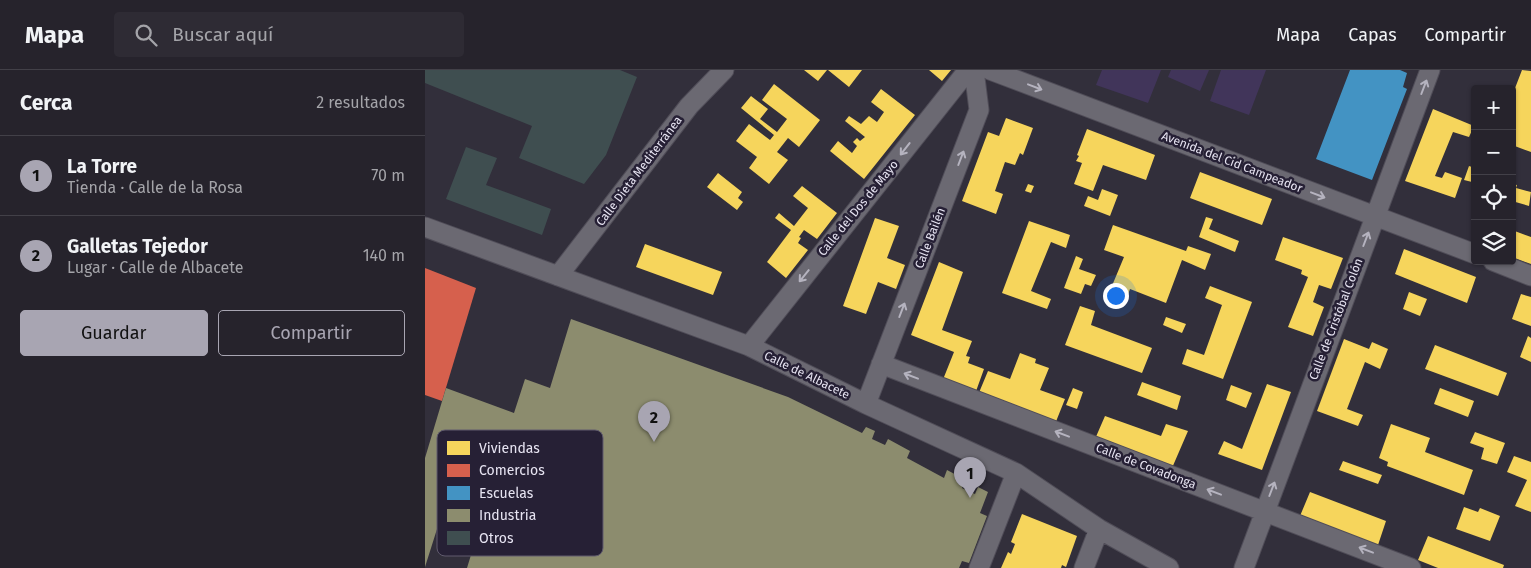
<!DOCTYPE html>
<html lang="es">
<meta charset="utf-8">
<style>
:root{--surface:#26232c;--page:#2e2b34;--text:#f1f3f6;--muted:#a4a4a9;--line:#424048;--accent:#a8a5b2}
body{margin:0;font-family:"Fira Sans",sans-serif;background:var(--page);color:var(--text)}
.controls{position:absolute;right:15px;top:15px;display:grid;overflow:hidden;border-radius:5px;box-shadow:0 1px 4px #0004}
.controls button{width:45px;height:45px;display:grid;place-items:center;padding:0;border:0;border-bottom:1px solid var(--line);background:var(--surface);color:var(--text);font:25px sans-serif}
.you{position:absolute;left:690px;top:225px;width:18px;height:18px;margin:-12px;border:4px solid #fff;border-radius:50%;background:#1a73e8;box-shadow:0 0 0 8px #1a73e833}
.badge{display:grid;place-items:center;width:32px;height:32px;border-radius:50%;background:var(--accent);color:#111;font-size:16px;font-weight:700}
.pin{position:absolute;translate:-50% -41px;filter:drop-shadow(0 1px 2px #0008)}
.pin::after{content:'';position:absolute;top:26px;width:18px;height:15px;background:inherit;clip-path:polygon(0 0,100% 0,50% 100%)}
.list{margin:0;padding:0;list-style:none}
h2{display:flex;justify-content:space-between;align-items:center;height:65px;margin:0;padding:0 20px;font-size:21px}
h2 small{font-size:16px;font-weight:400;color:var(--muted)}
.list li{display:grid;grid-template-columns:32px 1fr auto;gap:15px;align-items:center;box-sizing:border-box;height:80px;padding:0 20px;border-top:1px solid var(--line)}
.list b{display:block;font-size:19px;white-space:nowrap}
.list p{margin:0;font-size:16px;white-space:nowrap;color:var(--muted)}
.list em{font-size:16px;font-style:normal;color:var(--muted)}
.actions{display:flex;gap:10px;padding:15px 20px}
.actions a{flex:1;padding:11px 0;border:1px solid var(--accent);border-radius:5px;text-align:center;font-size:18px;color:var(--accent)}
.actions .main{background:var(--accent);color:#111}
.icon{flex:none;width:28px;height:28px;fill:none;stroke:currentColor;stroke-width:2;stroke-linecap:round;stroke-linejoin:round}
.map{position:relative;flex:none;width:1106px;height:498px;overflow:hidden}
header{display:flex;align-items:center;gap:30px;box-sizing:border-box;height:70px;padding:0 25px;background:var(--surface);border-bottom:1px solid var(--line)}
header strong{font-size:24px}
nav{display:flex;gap:28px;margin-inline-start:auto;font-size:18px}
.search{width:350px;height:45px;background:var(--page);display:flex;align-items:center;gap:12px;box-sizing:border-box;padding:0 18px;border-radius:5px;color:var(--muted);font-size:19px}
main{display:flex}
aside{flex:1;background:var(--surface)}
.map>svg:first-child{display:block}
.green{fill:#41355a}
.homes{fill:#f6d55c}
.shops{fill:#d6604d}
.schools{fill:#4393c3}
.industry{fill:#8c8c6e}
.building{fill:#3f4e50}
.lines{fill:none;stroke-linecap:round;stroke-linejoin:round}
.minor-casing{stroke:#504d58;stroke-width:21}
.minor{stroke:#6b6972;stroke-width:19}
.oneway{stroke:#b5b3bf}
.labels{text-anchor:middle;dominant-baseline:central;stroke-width:5;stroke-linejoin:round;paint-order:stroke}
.street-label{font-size:12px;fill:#e7e4f2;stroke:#262035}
.key{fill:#262035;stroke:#605b6e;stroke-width:1}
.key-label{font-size:14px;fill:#e7e4f2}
</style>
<header>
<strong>Mapa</strong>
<div class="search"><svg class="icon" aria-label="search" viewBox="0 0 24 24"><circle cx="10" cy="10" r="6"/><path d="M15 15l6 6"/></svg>Buscar aquí</div>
<nav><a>Mapa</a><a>Capas</a><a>Compartir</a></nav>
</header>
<main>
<aside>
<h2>Cerca<small>2 resultados</small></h2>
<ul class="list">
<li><span class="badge">1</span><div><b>La Torre</b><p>Tienda · Calle de la Rosa</p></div><em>70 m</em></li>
<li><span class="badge">2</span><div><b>Galletas Tejedor</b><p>Lugar · Calle de Albacete</p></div><em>140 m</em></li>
</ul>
<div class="actions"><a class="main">Guardar</a><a>Compartir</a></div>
</aside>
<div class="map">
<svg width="1106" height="498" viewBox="0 0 1106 498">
<rect width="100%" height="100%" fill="#322f3b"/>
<!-- green -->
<path class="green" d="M677,0H736L723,33L671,15Z
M746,0H784L775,21L743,7Z
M796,0H841L824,45L785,31Z"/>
<!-- homes -->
<path class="homes" d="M379,0H402L393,11Z
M403,0H437L424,17Z
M504,0H526L517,11Z
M1097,0L1106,1V82L1087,75V26Z
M349,14L395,50L374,77L363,68L352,82L363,90L344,114L324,98L332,87L311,71L324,54L345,70L349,65L316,38L326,26L343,39L335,49L352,62L362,49L337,30Z
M456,19L490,45L439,109L405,81L413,71L427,83L432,76L428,72L432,68L435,71L440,67L420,51L424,46L436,54L444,46L452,52L459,42L446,32Z
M1008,39L1049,56L1044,67L1028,62L1010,106L1017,108L1020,102L1037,108L1030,128L980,111Z
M581,48L608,58L598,85L595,83L590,95L580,92L570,121L578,124L571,144L537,131L563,62L574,66Z
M662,59L730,85L721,110L678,95L668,121L649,114L657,93L651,91L654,86L652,85Z
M1044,96L1050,98L1047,112L1039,110Z
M775,102L847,129L837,155L765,128Z
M293,103L317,122L313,128L318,132L312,140L282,117Z
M603,114L609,116L606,123L600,121Z
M1087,114L1092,115L1091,118L1106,122L1104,136L1087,131Z
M377,116L412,143L392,169L379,160L374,167L376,168L373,173L383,180L361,208L342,192L366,160L350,148L354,143L369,156L383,138L368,126Z
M677,119L693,125L685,146L659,136L663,126L673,130Z
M781,147L788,149L784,159L814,171L810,182L774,167Z
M450,148L474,156L462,188L480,195L471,219L453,212L441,244L418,236Z
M604,151L645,165L641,178L626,172L606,221L626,229L622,239L577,223Z
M688,155L761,181L763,176L786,184L780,200L757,190L741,233L705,219L701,230L684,223L699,187L679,180Z
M1087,160L1106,167V194L1087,187Z
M858,167L918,188L906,219L894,215L888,232L899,237L888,266L863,257L883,207L876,204L877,200L850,190Z
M220,174L297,202L288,225L211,197Z
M979,179L1051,207L1042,233L970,204Z
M651,186L658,189L654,199L671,205L666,216L660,214L656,224L639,218Z
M514,192L538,202L517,260L547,271L541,286L545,287L543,293L559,299L550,324L517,312L529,282L486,265Z
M785,216L827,232L798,309L757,294L762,279L779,285L797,235L780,228Z
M984,222L1002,229L995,246L978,239Z
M1096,224L1106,227V256L1087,249Z
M655,236L670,241L666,255L727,278L717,303L640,275Z
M741,247L761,254L757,263L738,255Z
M1103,266L1106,268V292L1095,287Z
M919,269L944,279L947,272L963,279L955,299L940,292L922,339L938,345L933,356L892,341Z
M1010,275L1082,303L1073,326L1000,299Z
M595,283L611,289L610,293L624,298L615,320L640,329L630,354L553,325L563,301L585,309Z
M717,312L756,326L752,340L712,325Z
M842,314L866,322L837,400L793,384L799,371L817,379Z
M806,315L827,323L821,338L801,330Z
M648,318L658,322L652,339L641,335Z
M1015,318L1049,331L1043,347L1009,334Z
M680,346L736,366L741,354L763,361L747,398L670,369Z
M966,354L1005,368L1000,382L1048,400L1039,425L962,396L963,392L954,388Z
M1050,362L1080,373L1072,394L1056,389L1059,378L1045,373Z
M1089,386L1106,392V442L1090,436L1102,410L1082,402Z
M918,391L957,405L953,414L914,400Z
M885,422L961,451L953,475L875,446Z
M1039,437L1053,442L1055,438L1075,446L1065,471L1031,459Z
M597,444L652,466L641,497L637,495L636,498H576L583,482L586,484L590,474L586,472Z
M1003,466L1079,495L1078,498H1013L993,490Z"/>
<!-- shops -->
<path class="shops" d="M0,198L51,218L17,331L0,325Z"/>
<!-- schools -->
<path class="schools" d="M925,0H975L982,3L978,17L982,19L947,110L891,89Z"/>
<!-- industry -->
<path class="industry" d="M146,249L363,327L437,363L441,357L450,361L447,369L460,375L463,369L485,381L482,388L519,408L522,400L541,410L537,418L550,424L553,417L563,422L555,443L562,446L544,493L537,491L534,498H42L75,390L38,377L0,497V388L21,318L89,343L100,309L125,318Z"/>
<!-- building -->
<path class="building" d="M0,0H195L212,7L181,85L159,114L94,88L107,56L0,13Z
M41,77L72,88L61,115L126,139L117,165L21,129Z"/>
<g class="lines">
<!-- minor casing -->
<g class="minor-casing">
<path id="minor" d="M565,0L1050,184
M0,157L324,276L441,334L591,403L674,459L744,498
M1068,191L1106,206
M133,206L264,36L299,0
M324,276L543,0
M456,294L986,498
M441,334L554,40L549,0
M554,498L591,403
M659,498L674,459
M819,498L1005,0"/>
</g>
<!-- minor -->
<use href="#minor" class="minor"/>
</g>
<!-- one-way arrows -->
<defs><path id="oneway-shaft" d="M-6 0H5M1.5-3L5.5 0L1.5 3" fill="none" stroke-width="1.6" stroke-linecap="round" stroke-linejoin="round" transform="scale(1.25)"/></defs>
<g class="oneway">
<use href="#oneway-shaft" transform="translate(610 17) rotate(21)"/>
<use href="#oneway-shaft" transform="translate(999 17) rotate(-69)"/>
<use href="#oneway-shaft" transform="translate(480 79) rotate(128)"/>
<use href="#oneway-shaft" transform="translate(536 88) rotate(-69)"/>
<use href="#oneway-shaft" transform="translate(893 125) rotate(21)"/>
<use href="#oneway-shaft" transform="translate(941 169) rotate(-69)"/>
<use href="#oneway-shaft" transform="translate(379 206) rotate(129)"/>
<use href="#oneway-shaft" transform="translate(477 240) rotate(-69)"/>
<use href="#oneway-shaft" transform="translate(486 306) rotate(-159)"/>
<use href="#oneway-shaft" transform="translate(637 364) rotate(-159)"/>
<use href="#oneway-shaft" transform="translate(847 419) rotate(-69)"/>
<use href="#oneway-shaft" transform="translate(789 422) rotate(-159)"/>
<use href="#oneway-shaft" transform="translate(941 480) rotate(-159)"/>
</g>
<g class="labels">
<!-- street labels -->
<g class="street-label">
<text transform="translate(807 92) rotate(21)">Avenida del Cid Campeador</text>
<text transform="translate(214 101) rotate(-53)">Calle Dieta Mediterránea</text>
<text transform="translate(433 138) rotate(-51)">Calle del Dos de Mayo</text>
<text transform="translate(505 168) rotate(-69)">Calle Bailén</text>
<text transform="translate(911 249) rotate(-69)">Calle de Cristóbal Colón</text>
<text transform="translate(382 305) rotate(26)">Calle de Albacete</text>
<text transform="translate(721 396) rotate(21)">Calle de Covadonga</text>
</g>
</g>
<!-- legend -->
<rect x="12" y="360" width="166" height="126" rx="8" class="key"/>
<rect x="22" y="371" width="23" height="14" fill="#f6d55c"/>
<rect x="22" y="394" width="23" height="13" fill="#d6604d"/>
<rect x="22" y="416" width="23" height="14" fill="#4393c3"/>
<rect x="22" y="439" width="23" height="13" fill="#8c8c6e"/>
<rect x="22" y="461" width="23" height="14" fill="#3f4e50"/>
<g class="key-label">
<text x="54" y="383">Viviendas</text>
<text x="54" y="405">Comercios</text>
<text x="54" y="428">Escuelas</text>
<text x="54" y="450">Industria</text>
<text x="54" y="473">Otros</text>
</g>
</svg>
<div class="controls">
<button>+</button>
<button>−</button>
<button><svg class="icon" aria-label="locate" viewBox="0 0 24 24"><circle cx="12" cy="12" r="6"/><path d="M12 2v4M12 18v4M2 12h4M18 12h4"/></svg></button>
<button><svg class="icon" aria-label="layers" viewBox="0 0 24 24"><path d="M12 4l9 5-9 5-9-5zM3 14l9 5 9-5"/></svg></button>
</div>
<div class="you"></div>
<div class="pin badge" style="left:545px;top:428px">1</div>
<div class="pin badge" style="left:229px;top:372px">2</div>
</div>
</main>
